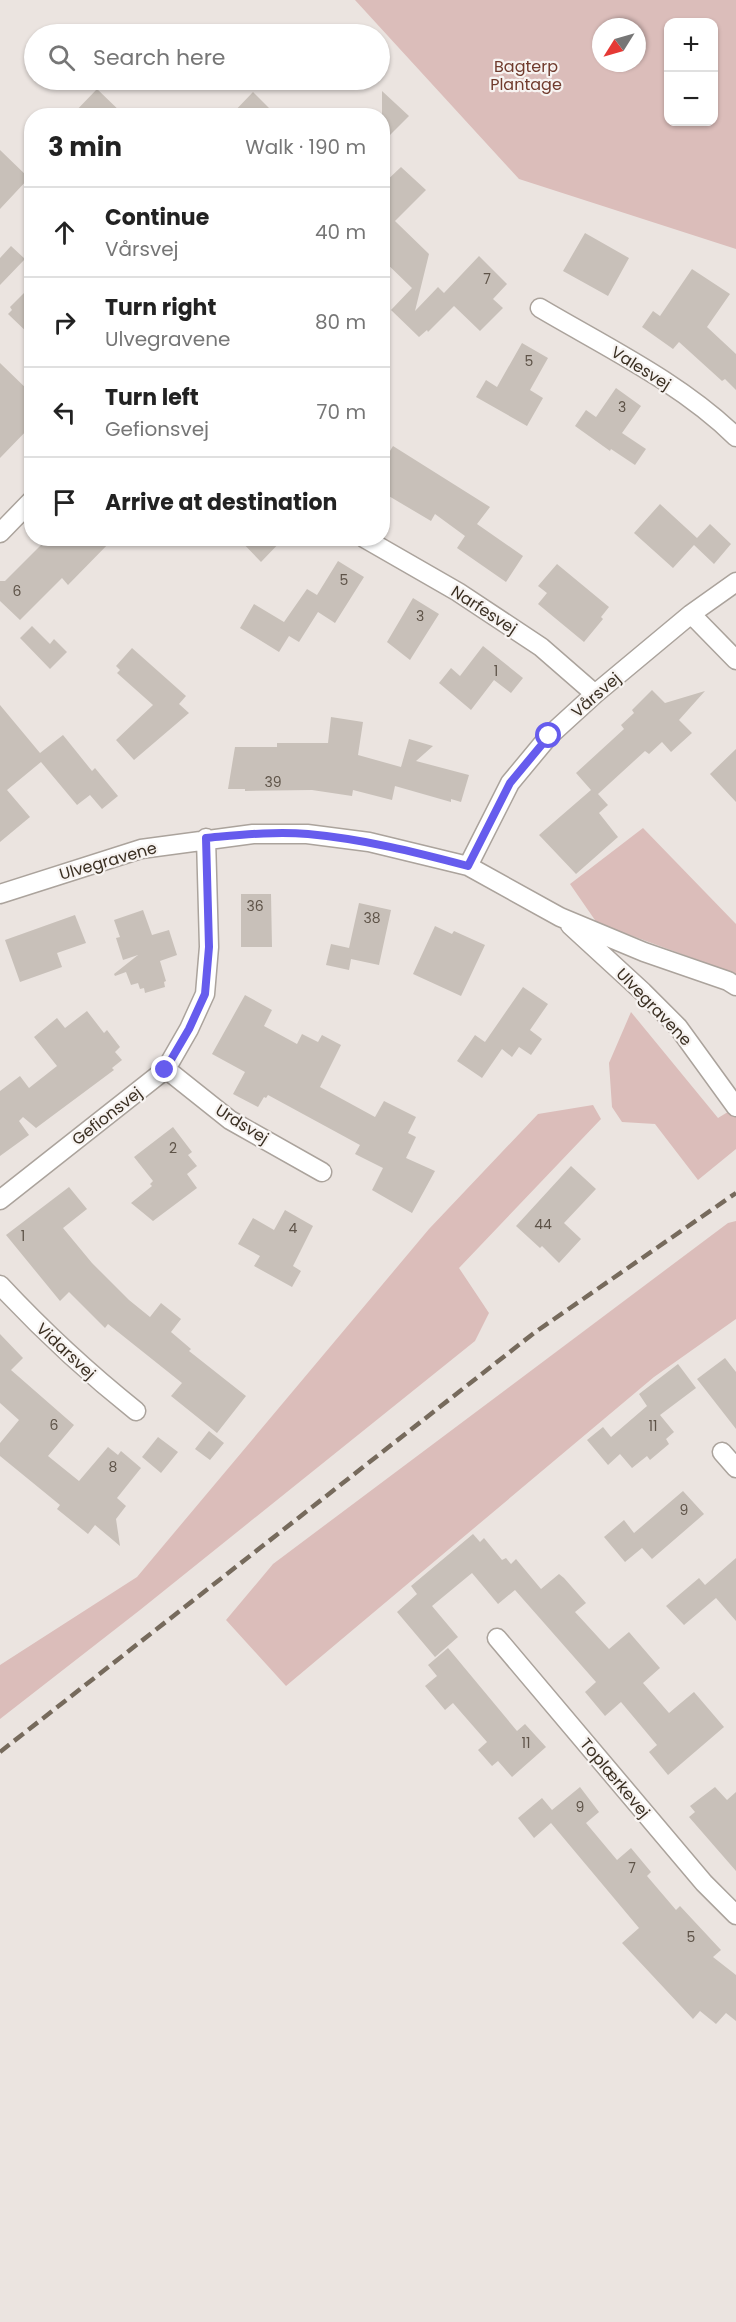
<!DOCTYPE html>
<meta charset="utf-8">
<style>
:root{--surface:#fff;--page:#f2f2f2;--text:#222;--muted:#767676;--line:#e0e0e0}
body{margin:0;font-family:Poppins,sans-serif;background:var(--page);color:var(--text)}
.controls{position:absolute;right:18px;top:18px;display:grid;overflow:hidden;border-radius:12px;box-shadow:0 2px 4px #0004}
.controls button{width:54px;height:54px;display:grid;place-items:center;padding:0;border:0;border-bottom:2px solid var(--line);background:var(--surface);color:var(--text);font:30px sans-serif}
.compass{position:absolute;left:592px;top:18px;width:54px;height:54px;border-radius:50%;background:var(--surface);box-shadow:0 2px 4px #0004;rotate:233deg}
.stop{position:absolute;width:18px;height:18px;margin:-14px;border:4px solid #665ced;border-radius:50%;background:#fff}
.stop.end{background:#665ced;border-color:#fff;box-shadow:0 2px 6px #0008}
.list{margin:0;padding:0;list-style:none}
h2{display:flex;justify-content:space-between;align-items:center;height:78px;margin:0;padding:0 24px;font-size:26px}
h2 small{font-size:20px;font-weight:400;color:var(--muted)}
.list li{display:grid;grid-template-columns:39px 1fr auto;gap:18px;align-items:center;box-sizing:border-box;height:90px;padding:0 24px;border-top:2px solid var(--line)}
.list b{display:block;font-size:22px;white-space:nowrap}
.list p{margin:0;font-size:20px;white-space:nowrap;color:var(--muted)}
.list em{font-size:20px;font-style:normal;color:var(--muted)}
.icon{flex:none;width:33px;height:33px;fill:none;stroke:currentColor;stroke-width:2;stroke-linecap:round;stroke-linejoin:round}
.map{position:relative;flex:none;width:736px;height:2322px;overflow:hidden}
.search{position:absolute;background:var(--surface);box-shadow:0 2px 4px #0004;left:24px;top:24px;width:366px;height:66px;display:flex;align-items:center;gap:15px;box-sizing:border-box;padding:0 21px;border-radius:33px;color:var(--muted);font-size:22px}
.panel{position:absolute;background:var(--surface);box-shadow:0 2px 4px #0004;left:24px;top:108px;width:366px;height:438px;border-radius:24px}
.map>svg:first-child{display:block}
.green{fill:#dbbdba;fill-rule:evenodd}
.building{fill:#c8c0b9}
.lines{fill:none;stroke-linecap:round;stroke-linejoin:round}
.minor-casing{stroke:#aba39c;stroke-width:21}
.minor{stroke:#fff;stroke-width:18}
.rail{stroke:#766a5c;stroke-width:4.5;stroke-dasharray:12 6;stroke-linecap:butt}
.route{stroke:#665ced;stroke-width:8}
.labels{text-anchor:middle;dominant-baseline:central;stroke-width:4.5;stroke-linejoin:round;paint-order:stroke}
.number-label{font-size:14px;fill:#5e5348}
.park-label{font-size:16px;fill:#703b2d;stroke:#f7f3f1}
.street-label{font-size:16px;fill:#3a2f22;stroke:#f7f3f1}
</style>
<div class="map">
<svg width="736" height="2322" viewBox="0 0 736 2322">
<rect width="100%" height="100%" fill="#ebe4e0"/>
<!-- green -->
<path class="green" d="M355,0H736V249L519,179ZM668,22H714V122H668ZM601,27H637V63H601Z
M643,828L736,924V974L597,923L570,884Z
M631,1012L718,1118L736,1107V1149L698,1180L655,1124L622,1122L612,1107L609,1063Z
M593,1105L601,1119L459,1268L489,1313L475,1341L140,1610L0,1719V1665L137,1577L429,1229L538,1114Z
M736,1221V1319L654,1377L286,1686L226,1620L273,1564L728,1223Z"/>
<!-- building -->
<path class="building" d="M97,89L125,116H71Z
M382,91L409,116L382,143Z
M253,92L277,116H230Z
M0,150L29,178L0,209Z
M401,167L426,190L395,221L429,254L415,311L438,287L444,293L479,256L507,284L493,299L503,308L480,331L454,306L428,332L427,330L419,337L391,310L412,288L382,259V185Z
M585,233L629,258L608,296L563,271Z
M11,246L25,259L0,285V258Z
M692,269L730,294L707,327L736,354V390L725,379L722,381L679,342L673,349L642,327L653,311L660,316Z
M32,285V337L8,314L12,310L10,307Z
M522,343L548,358L530,390L543,398L527,426L476,397L486,380L497,387Z
M0,363L32,394V425L0,458Z
M616,388L641,406L622,433L646,449L635,465L611,449L610,451L575,426L586,410L596,417Z
M393,446L490,507L477,524L523,556L506,582L457,548L465,536L435,514L431,521L382,492V464Z
M660,504L697,538L710,524L731,544L714,564L694,545L673,568L634,533Z
M48,538H114L68,585L62,578L20,620L0,601V581H5Z
M238,538H284L261,562Z
M338,561L364,577L335,623L318,612L299,642L289,636L279,652L240,628L254,604L284,622L307,589L317,595Z
M557,564L609,607L601,617L603,619L584,642L538,604L547,593L538,586Z
M413,598L439,614L410,660L387,642Z
M32,626L50,644L54,639L67,652L50,669L20,638Z
M483,646L523,678L511,693L494,680L471,710L439,683L451,668L460,676Z
M132,648L186,696L179,704L189,713L134,760L116,740L153,705L117,673L120,670L116,666Z
M652,690L665,703L705,691L679,720L692,733L671,752L662,742L649,754L645,751L598,794L608,805L599,813L618,837L576,874L539,835L591,790L576,773L624,729L621,725L634,713L632,710Z
M0,705L40,753L63,735L92,771L95,768L118,796L102,809L90,795L77,805L41,762L7,790L30,817L0,842Z
M331,717L363,722L358,755L401,767L409,739L433,746L416,761L469,775L461,802L451,799V802L395,786L392,800L353,790L352,796L312,790L245,791V789H228L235,747H277V743H328Z
M736,749V802L710,774Z
M241,894H271L272,947H241Z
M359,903L391,910L379,965L351,959L349,970L326,965L331,944L349,948Z
M143,910L152,935L169,930L177,955L160,961L166,981L164,982L165,987L145,993L144,988L140,989L138,983L131,985L126,972L115,976L114,974L138,955L123,960L116,938L120,937L114,920Z
M75,915L86,943L57,953L62,967L20,982L5,940Z
M435,926L452,934L454,931L485,945L461,996L413,974Z
M523,987L548,1004L530,1030L542,1039L531,1055L519,1047L512,1057L502,1049L482,1078L457,1061L475,1035L485,1042Z
M245,995L272,1010L264,1026L297,1044L302,1034L318,1042L322,1035L341,1045L320,1087L375,1117L384,1101L416,1117L408,1133L416,1137L406,1158L435,1171L412,1213L372,1190L383,1168L355,1154L360,1145L268,1095L266,1098L264,1097L258,1107L233,1094L245,1072L212,1054Z
M87,1011L104,1033L107,1030L120,1047L115,1052L122,1060L112,1068L114,1070L36,1128L23,1117L19,1121L29,1135L0,1156V1091L20,1076L29,1088L57,1066L34,1037L57,1018L65,1028Z
M173,1127L192,1152L188,1155L197,1166L187,1174L197,1188L153,1221L131,1203L152,1186L150,1184L153,1181L134,1157Z
M571,1166L596,1189L564,1223L581,1239L559,1263L542,1246L540,1248L516,1226Z
M69,1187L87,1209L63,1228L92,1263L129,1300L150,1317L161,1303L181,1319L171,1332L191,1349L189,1351L246,1396L217,1433L171,1396L182,1383L108,1324L105,1328L69,1292L60,1301L6,1235Z
M285,1210L313,1226L293,1266L301,1271L292,1287L254,1266L260,1256L238,1244L253,1218L274,1230Z
M0,1334L23,1358L11,1370L74,1425L48,1456L79,1481L108,1447L118,1455L121,1451L141,1468L117,1498L126,1506L116,1519L120,1546L95,1525L88,1534L57,1509L60,1505L0,1456V1443L19,1420L0,1403Z
M725,1358L736,1372V1429L697,1379Z
M678,1364L696,1388L660,1415L674,1432L666,1439L669,1444L650,1460L647,1456L632,1468L620,1454L608,1465L587,1440L603,1427L611,1437L647,1406L639,1394Z
M209,1431L224,1443L210,1460L195,1449Z
M158,1437L178,1452L161,1473L142,1457Z
M683,1491L704,1514L652,1559L642,1548L625,1562L604,1537L624,1520L634,1533Z
M473,1534L480,1542L484,1538L502,1560L506,1558L511,1564L516,1559L541,1589L559,1574L564,1578L586,1603L575,1612L609,1649L629,1632L660,1668L643,1683L669,1713L694,1692L724,1727L668,1775L649,1752L657,1745L621,1702L605,1716L585,1692L596,1682L515,1590L498,1604L472,1573L432,1606L458,1637L435,1657L397,1612L417,1594L411,1586Z
M736,1558V1621L716,1598L684,1625L666,1606L699,1578L705,1585Z
M448,1648L517,1731L525,1724L546,1747L512,1777L498,1761L492,1766L478,1750L487,1742L453,1703L445,1710L425,1686L437,1676L428,1665Z
M580,1787L599,1812L586,1823L617,1860L631,1848L651,1872L647,1876L676,1910L680,1906L721,1950L713,1957L736,1975V2021L726,2013L716,2024L700,2011L693,2019L622,1943L639,1928L551,1823L534,1838L518,1818L542,1798L552,1810Z
M715,1787L727,1800L736,1792V1871L689,1817L695,1812L690,1806Z"/>
<g class="lines">
<!-- minor casing -->
<g class="minor-casing">
<path id="minor" d="M540,308C606,347 681,383 736,437
M0,533L32,500
M364,538L458,592L541,647L595,694
M691,614L736,660
M468,866L510,783L549,736L595,694L691,614L736,582
M0,894L141,849L253,834H307L369,842L468,866L560,917L644,952L728,981L736,986
M570,925L643,992L678,1027L736,1107
M166,1069L230,1120L322,1172
M0,1200L166,1069L189,1029L205,994L209,947L206,838
M0,1285C43,1331 87,1372 136,1411
M722,1452L736,1468
M497,1638L704,1883L736,1915"/>
</g>
<!-- minor -->
<use href="#minor" class="minor"/>
<!-- rail -->
<path class="rail" d="M0,1752L534,1333L736,1193"/>
</g>
<g class="lines">
<!-- route -->
<path class="route" d="M165,1070L189,1029L205,994L209,947L206,838C240,835 274,831 308,834C363,839 415,852 468,866L510,783L549,736"/>
</g>
<g class="labels">
<!-- number labels -->
<g class="number-label">
<text x="487" y="279">7</text>
<text x="529" y="361">5</text>
<text x="622" y="407">3</text>
<text x="344" y="580">5</text>
<text x="17" y="591">6</text>
<text x="420" y="616">3</text>
<text x="496" y="671">1</text>
<text x="273" y="782">39</text>
<text x="255" y="906">36</text>
<text x="372" y="918">38</text>
<text x="173" y="1148">2</text>
<text x="543" y="1224">44</text>
<text x="293" y="1228">4</text>
<text x="23" y="1236">1</text>
<text x="54" y="1425">6</text>
<text x="653" y="1426">11</text>
<text x="113" y="1467">8</text>
<text x="684" y="1510">9</text>
<text x="526" y="1743">11</text>
<text x="580" y="1807">9</text>
<text x="632" y="1868">7</text>
<text x="691" y="1937">5</text>
</g>
<!-- park labels -->
<g class="park-label">
<text x="526" y="66">Bagterp<tspan x="526" dy="18">Plantage</tspan></text>
</g>
<!-- street labels -->
<g class="street-label">
<text transform="translate(641 368) rotate(32)">Valesvej</text>
<text transform="translate(484 610) rotate(33)">Narfesvej</text>
<text transform="translate(596 695) rotate(-41)">Vårsvej</text>
<text transform="translate(108 861) rotate(-16)">Ulvegravene</text>
<text transform="translate(654 1007) rotate(46)">Ulvegravene</text>
<text transform="translate(107 1116) rotate(-38)">Gefionsvej</text>
<text transform="translate(242 1124) rotate(32)">Urdsvej</text>
<text transform="translate(66 1351) rotate(43)">Vidarsvej</text>
<text transform="translate(615 1778) rotate(50)">Toplærkevej</text>
</g>
</g>
</svg>
<div class="controls">
<button>+</button>
<button>−</button>
</div>
<svg class="compass" viewBox="-18 -18 36 36"><path d="M0-13l5 13h-10z" fill="#e53935"/><path d="M0 13l5-13h-10z" fill="#767676"/></svg>
<div class="stop" style="left:549px;top:736px"></div>
<div class="stop end" style="left:165px;top:1070px"></div>
<div class="search"><svg class="icon" aria-label="search" viewBox="0 0 24 24"><circle cx="10" cy="10" r="6"/><path d="M15 15l6 6"/></svg>Search here</div>
<section class="panel">
<h2>3 min<small>Walk · 190 m</small></h2>
<ul class="list">
<li><svg class="icon" aria-label="ahead" viewBox="0 0 24 24"><path d="M12 20V5M6 11l6-6 6 6"/></svg><div><b>Continue</b><p>Vårsvej</p></div><em>40 m</em></li>
<li><svg class="icon" aria-label="right" viewBox="0 0 24 24"><path d="M7 20v-9h11M14 6l5 5-5 5"/></svg><div><b>Turn right</b><p>Ulvegravene</p></div><em>80 m</em></li>
<li><svg class="icon" aria-label="left" viewBox="0 0 24 24"><path d="M17 20v-9H6M10 6l-5 5 5 5"/></svg><div><b>Turn left</b><p>Gefionsvej</p></div><em>70 m</em></li>
<li><svg class="icon" aria-label="arrive" viewBox="0 0 24 24"><path d="M6 21V4h12l-3 4 3 4H6"/></svg><div><b>Arrive at destination</b></div></li>
</ul>
</section>
</div>
